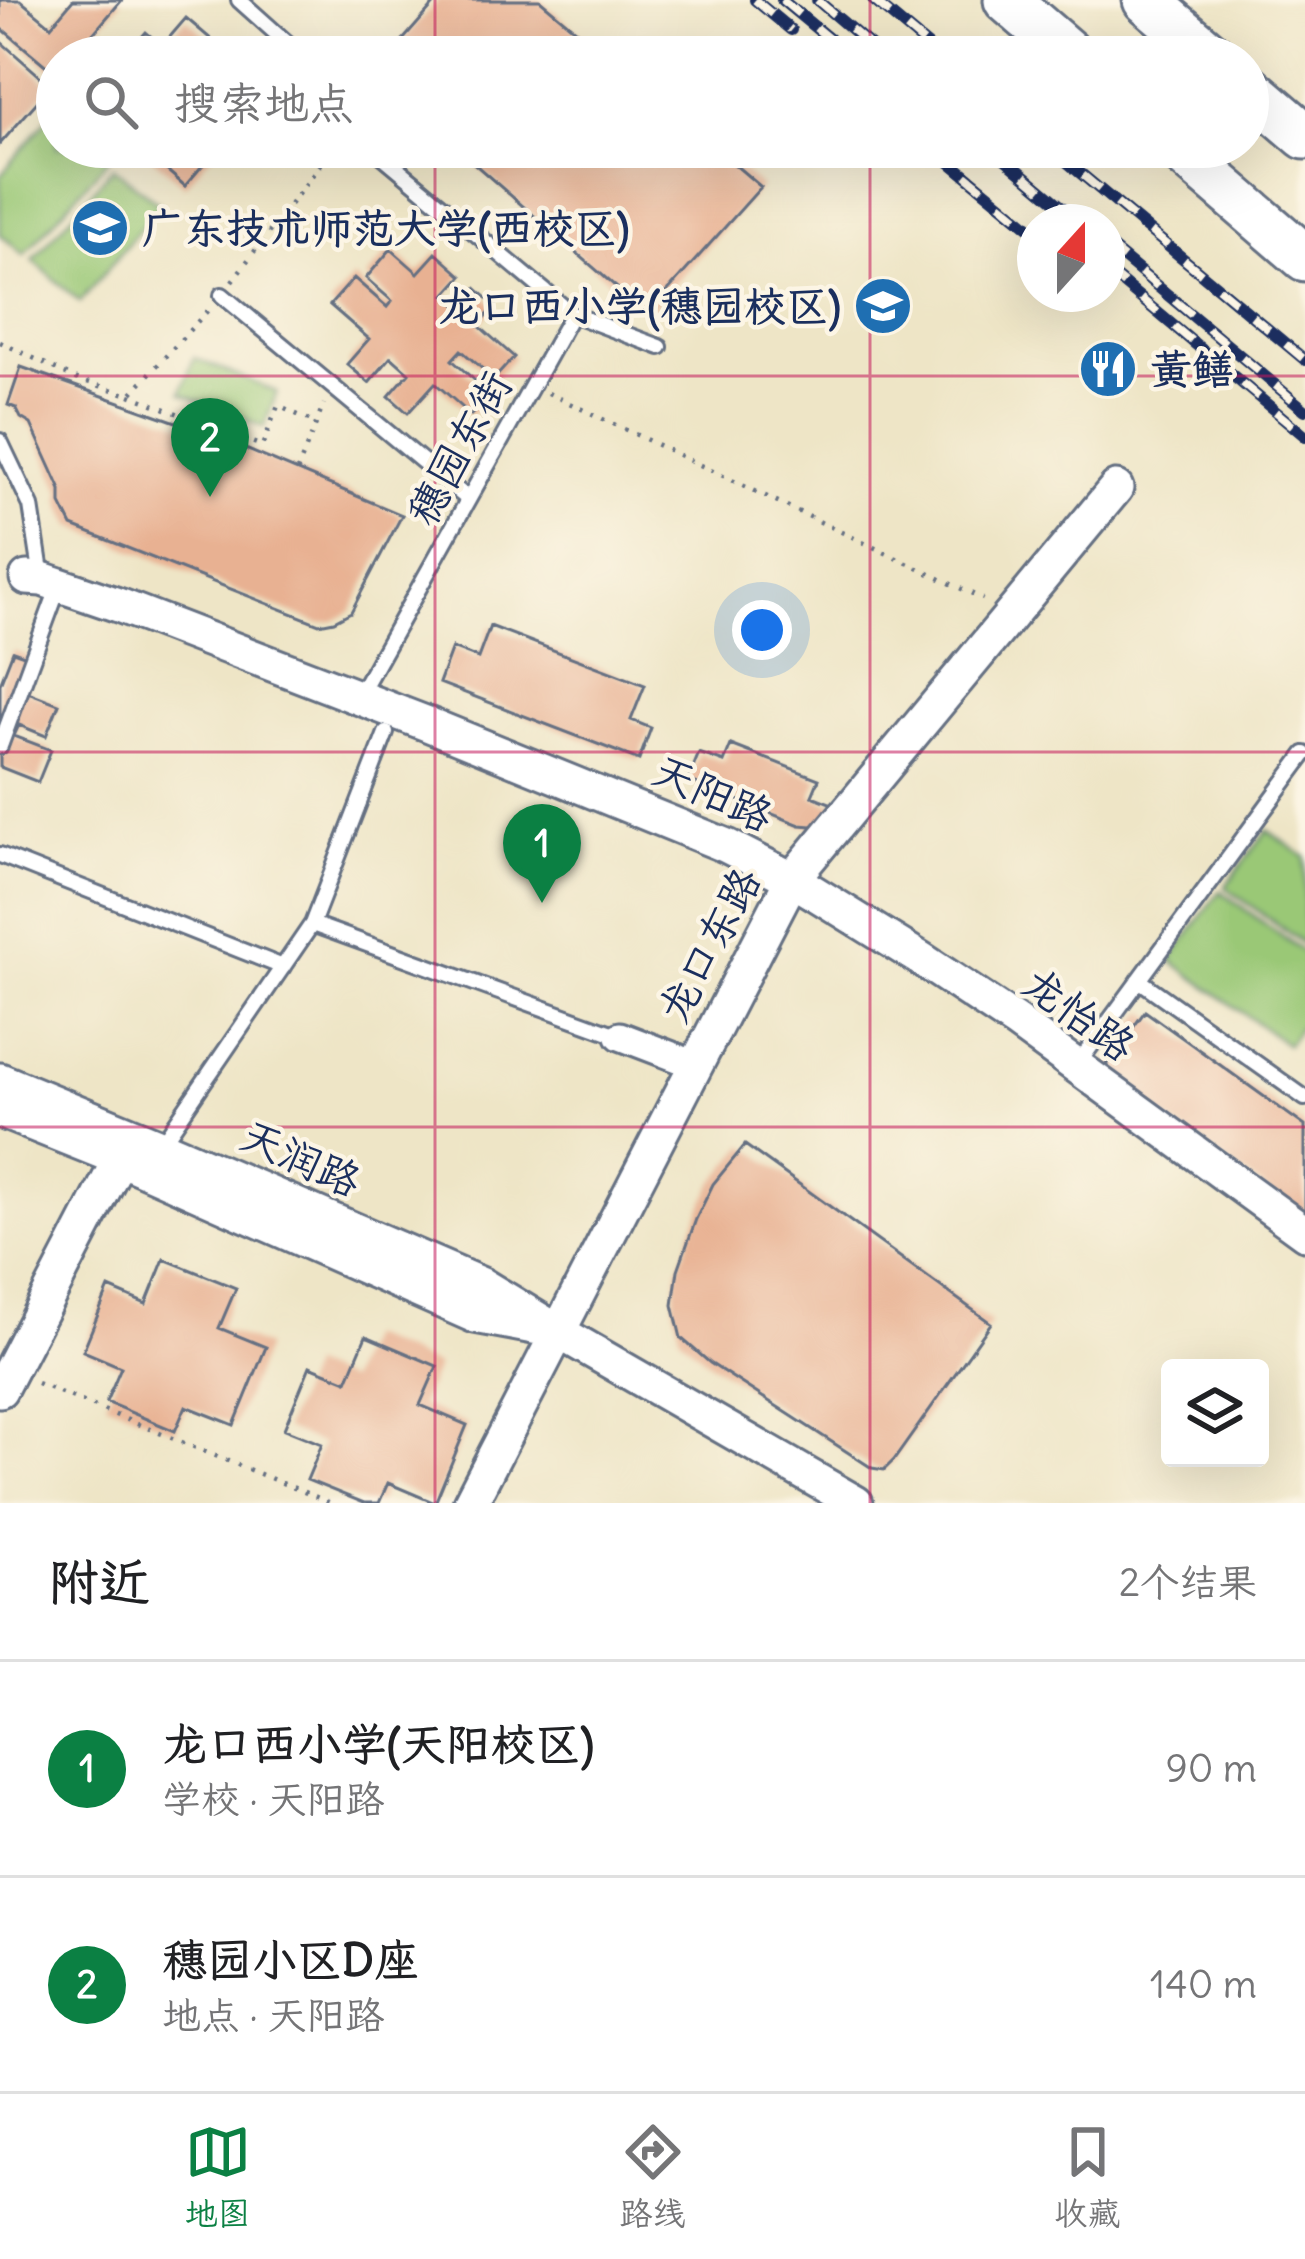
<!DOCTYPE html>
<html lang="zh">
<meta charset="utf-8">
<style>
:root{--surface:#fff;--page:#f2f2f2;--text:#202124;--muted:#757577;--line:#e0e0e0;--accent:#0b8043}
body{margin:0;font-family:Delius,"LXGW WenKai TC",sans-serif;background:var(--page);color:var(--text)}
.controls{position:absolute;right:36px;bottom:36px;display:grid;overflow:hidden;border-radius:12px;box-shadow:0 12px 48px #0002}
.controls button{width:108px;height:108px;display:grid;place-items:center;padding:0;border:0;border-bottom:3px solid var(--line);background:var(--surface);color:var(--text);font:60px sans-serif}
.compass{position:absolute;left:1017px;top:204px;width:108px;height:108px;border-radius:50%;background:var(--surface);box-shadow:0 12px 48px #0002;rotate:21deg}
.you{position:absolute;left:762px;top:630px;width:42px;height:42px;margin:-30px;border:9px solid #fff;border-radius:50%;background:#1a73e8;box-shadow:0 0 0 18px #1a73e833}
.badge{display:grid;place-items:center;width:78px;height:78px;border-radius:50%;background:var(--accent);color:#fff;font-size:39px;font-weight:700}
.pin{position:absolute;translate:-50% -99px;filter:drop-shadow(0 3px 6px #0008)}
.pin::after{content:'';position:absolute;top:63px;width:42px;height:36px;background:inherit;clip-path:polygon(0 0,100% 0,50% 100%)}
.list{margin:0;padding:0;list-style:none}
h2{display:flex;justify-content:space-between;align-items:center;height:156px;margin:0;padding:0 48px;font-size:51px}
h2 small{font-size:39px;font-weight:400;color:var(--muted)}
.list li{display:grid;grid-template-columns:78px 1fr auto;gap:36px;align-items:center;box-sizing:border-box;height:216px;padding:0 48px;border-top:3px solid var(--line)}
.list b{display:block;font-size:45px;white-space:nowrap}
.list p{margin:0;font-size:39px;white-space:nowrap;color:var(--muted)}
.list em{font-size:39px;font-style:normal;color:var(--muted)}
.icon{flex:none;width:66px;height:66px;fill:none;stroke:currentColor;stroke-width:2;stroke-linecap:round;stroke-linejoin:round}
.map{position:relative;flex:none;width:1305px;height:1503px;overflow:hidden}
.search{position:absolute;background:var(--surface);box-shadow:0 12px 48px #0002;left:36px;right:36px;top:36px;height:132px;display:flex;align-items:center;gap:30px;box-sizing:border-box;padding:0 42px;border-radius:66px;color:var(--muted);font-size:45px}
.sheet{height:588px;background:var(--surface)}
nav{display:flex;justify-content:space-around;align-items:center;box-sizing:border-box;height:168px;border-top:3px solid var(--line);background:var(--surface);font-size:33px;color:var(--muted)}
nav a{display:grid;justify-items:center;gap:6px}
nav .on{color:var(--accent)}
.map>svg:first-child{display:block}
.green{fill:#9ac876;stroke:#5a7c6a;stroke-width:3}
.building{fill:#e8b192}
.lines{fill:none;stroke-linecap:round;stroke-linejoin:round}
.service-casing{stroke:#656f82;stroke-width:20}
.minor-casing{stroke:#656f82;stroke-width:33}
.tertiary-casing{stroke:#656f82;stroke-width:39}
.trunk-casing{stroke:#656f82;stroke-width:51}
.path{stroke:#656f82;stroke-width:4.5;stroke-dasharray:3 9;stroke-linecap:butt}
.service{stroke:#fff;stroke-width:14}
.minor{stroke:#fff;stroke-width:27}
.tertiary{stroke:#fff;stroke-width:33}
.trunk{stroke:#fff;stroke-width:45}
.rail-casing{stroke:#1b2f5e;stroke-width:12}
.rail{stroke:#fcf5e5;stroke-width:8;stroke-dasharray:22;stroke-linecap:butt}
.grid{fill:none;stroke:#c2185b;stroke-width:3;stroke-opacity:0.55}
.labels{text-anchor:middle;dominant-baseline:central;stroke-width:9;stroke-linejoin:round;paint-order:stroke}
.poi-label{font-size:42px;font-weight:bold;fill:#1b2f5e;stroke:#fcf5e5;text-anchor:start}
.street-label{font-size:42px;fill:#1b2f5e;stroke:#fcf5e5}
</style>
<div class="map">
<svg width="1305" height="1503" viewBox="0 0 1305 1503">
<rect width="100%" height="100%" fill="#fcf5e5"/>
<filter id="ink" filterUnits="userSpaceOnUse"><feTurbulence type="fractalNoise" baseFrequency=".00833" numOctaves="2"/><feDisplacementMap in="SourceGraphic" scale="24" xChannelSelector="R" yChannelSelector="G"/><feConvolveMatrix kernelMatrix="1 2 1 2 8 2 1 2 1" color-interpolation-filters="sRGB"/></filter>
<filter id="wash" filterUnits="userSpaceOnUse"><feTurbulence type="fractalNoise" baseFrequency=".004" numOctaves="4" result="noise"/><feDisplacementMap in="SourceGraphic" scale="48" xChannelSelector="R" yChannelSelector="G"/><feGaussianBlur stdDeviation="2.7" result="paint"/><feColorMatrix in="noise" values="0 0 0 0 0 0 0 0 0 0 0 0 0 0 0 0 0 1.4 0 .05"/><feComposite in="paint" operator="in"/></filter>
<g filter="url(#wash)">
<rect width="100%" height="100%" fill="#eee5c6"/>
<!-- green -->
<path class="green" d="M54,111L57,114V147H100L111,156L24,255L0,234V176Z
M113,167L160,205L80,302L33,260Z
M194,358L277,392L264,427L181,393Z
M1267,830L1305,857V945L1225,887Z
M1220,891L1305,953V1019L1287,1045L1170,960Z"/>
<g id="blocks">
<!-- building -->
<path class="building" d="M0,0H20L51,26L73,0H122L73,57H57V75L0,27Z
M438,0H540L608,57H388Z
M186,18L232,57H124L146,32L162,46Z
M0,41L51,86L0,144Z
M140,147H218L185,186Z
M455,147H714L761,187L647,314Z
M391,249L418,273L436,253L462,276L445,295L458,307L476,288L496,306L478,325L514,357L494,379L461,350L452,360L490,394L471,415L435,383L408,413L389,396L409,373L391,357L369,383L347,364L369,339L330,305L354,278L387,307L392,301L366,278Z
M21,367L210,434L402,515L351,612L334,621L319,624L72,526L61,504V490L31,424L21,418L16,408L8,405Z
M490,626L645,685L631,720L651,728L639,760L439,683L452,648L478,658Z
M13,651L38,660L25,691L59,704L46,736L19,725L14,736L51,750L38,782L0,767V684Z
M731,745L819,779L812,796L840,807L822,823L812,826L800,825L688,780L699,753L724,762Z
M1145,1011L1305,1126V1217L1101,1072Z
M745,1145L991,1323L894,1460L884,1470L872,1468L710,1363L681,1338L673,1305L678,1270L696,1219L713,1184Z
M164,1259L236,1288L219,1328L266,1347L234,1425L186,1406L175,1431L106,1402L121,1367L83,1351L109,1288L146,1304Z
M366,1336L437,1366L420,1405L467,1425L435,1503L388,1483L379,1503H364L307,1480L322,1444L284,1429L310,1366L347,1381Z"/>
</g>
</g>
<g filter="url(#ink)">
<use href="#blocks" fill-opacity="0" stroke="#656f82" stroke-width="3"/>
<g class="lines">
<!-- service casing -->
<g class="service-casing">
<path id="service" d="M239,0L296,51
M372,147L572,314
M222,295L468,499
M0,441L31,506L42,578
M358,697L572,314L660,347
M0,746L56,594
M0,855L283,967
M312,924L620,1036
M1139,980L1305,1098
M1077,1065L1305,754
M160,1146L312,924L386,733"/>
</g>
<!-- minor casing -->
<g class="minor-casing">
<path id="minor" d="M620,1036L696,1065"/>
</g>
<!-- tertiary casing -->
<g class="tertiary-casing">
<path id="tertiary" d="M27,578L42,579L121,606L425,723L727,846L792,879L921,959L1016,1022L1305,1233
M0,1080L160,1146L482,1285L559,1332L856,1503
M0,1111L120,1159L475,1316L539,1328
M0,1390L129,1141
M470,1503L792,879L1116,488"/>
</g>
<!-- trunk casing -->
<g class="trunk-casing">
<path id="trunk" d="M1007,0L1073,57
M1146,0L1213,57
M1248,87L1305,136
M1176,147L1305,258"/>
</g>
<!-- path -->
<path class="path" d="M232,281L334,147
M0,342L77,379L130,395L210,308
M548,393L983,599
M130,395L262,446L278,406L316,423
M297,471L324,404
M37,1383L331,1503"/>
<!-- service -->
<use href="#service" class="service"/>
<!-- minor -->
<use href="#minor" class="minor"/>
<!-- tertiary -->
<use href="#tertiary" class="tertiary"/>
<!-- trunk -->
<use href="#trunk" class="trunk"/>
<!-- rail casing -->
<g class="rail-casing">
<path id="rail" d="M755,0L791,30
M782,0L851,57
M817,0L884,57
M873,0L941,57
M932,147L1035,232
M991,147L1080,222
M1049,147L1305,360
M1107,244L1305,410
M1107,270L1305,436"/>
</g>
<!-- rail -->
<use href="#rail" class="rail"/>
</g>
</g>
<!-- grid -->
<path class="grid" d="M435,0V57M870,0V57M435,147V1503M870,147V1503M0,376H1305M0,752H1305M0,1127H1305"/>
<!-- icons -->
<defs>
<g id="university-disc" transform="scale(3)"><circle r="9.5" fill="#1f6fb2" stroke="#fcf5e5"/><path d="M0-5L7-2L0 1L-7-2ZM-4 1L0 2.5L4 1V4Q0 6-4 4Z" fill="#fff"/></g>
<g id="school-disc" transform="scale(3)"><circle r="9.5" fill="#1f6fb2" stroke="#fcf5e5"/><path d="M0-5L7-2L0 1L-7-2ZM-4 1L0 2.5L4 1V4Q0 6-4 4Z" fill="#fff"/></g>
<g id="restaurant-disc" transform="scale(3)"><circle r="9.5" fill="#1f6fb2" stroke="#fcf5e5"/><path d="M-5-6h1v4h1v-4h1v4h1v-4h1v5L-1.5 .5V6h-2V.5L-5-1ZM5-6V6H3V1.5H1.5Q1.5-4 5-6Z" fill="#fff"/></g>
</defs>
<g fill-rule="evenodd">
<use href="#university-disc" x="100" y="228"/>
<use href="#school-disc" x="883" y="306"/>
<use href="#restaurant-disc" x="1108" y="369"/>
</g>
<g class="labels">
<!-- poi labels -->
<g class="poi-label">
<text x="142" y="228">广东技术师范大学(西校区)</text>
<text x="841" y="306" text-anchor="end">龙口西小学(穗园校区)</text>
<text x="1150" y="369">黄鳝</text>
</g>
<!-- street labels -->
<g class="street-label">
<text transform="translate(459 448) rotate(-61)">穗园东街</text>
<text transform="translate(713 793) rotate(24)">天阳路</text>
<text transform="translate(709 945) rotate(-62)">龙口东路</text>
<text transform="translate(1079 1014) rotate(36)">龙怡路</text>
<text transform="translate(301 1158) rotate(24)">天润路</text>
</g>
</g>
</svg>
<div class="controls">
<button><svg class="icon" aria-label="layers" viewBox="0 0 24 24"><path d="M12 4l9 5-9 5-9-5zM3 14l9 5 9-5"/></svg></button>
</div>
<svg class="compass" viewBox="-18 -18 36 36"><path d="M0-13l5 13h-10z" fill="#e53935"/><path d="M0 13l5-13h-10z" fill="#757577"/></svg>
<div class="you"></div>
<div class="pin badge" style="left:542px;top:903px">1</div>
<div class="pin badge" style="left:210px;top:497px">2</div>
<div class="search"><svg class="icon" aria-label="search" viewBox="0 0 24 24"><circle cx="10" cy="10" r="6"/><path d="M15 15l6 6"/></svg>搜索地点</div>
</div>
<section class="sheet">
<h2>附近<small>2个结果</small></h2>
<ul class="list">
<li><span class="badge">1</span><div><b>龙口西小学(天阳校区)</b><p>学校 · 天阳路</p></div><em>90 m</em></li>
<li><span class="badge">2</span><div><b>穗园小区D座</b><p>地点 · 天阳路</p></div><em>140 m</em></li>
</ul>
</section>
<nav>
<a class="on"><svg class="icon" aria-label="map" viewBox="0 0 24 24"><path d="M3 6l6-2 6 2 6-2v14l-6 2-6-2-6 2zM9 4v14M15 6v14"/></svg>地图</a>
<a><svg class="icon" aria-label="directions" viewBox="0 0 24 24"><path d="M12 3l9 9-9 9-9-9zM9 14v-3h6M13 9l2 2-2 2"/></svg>路线</a>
<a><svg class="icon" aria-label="saved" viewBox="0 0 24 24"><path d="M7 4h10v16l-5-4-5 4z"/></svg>收藏</a>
</nav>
